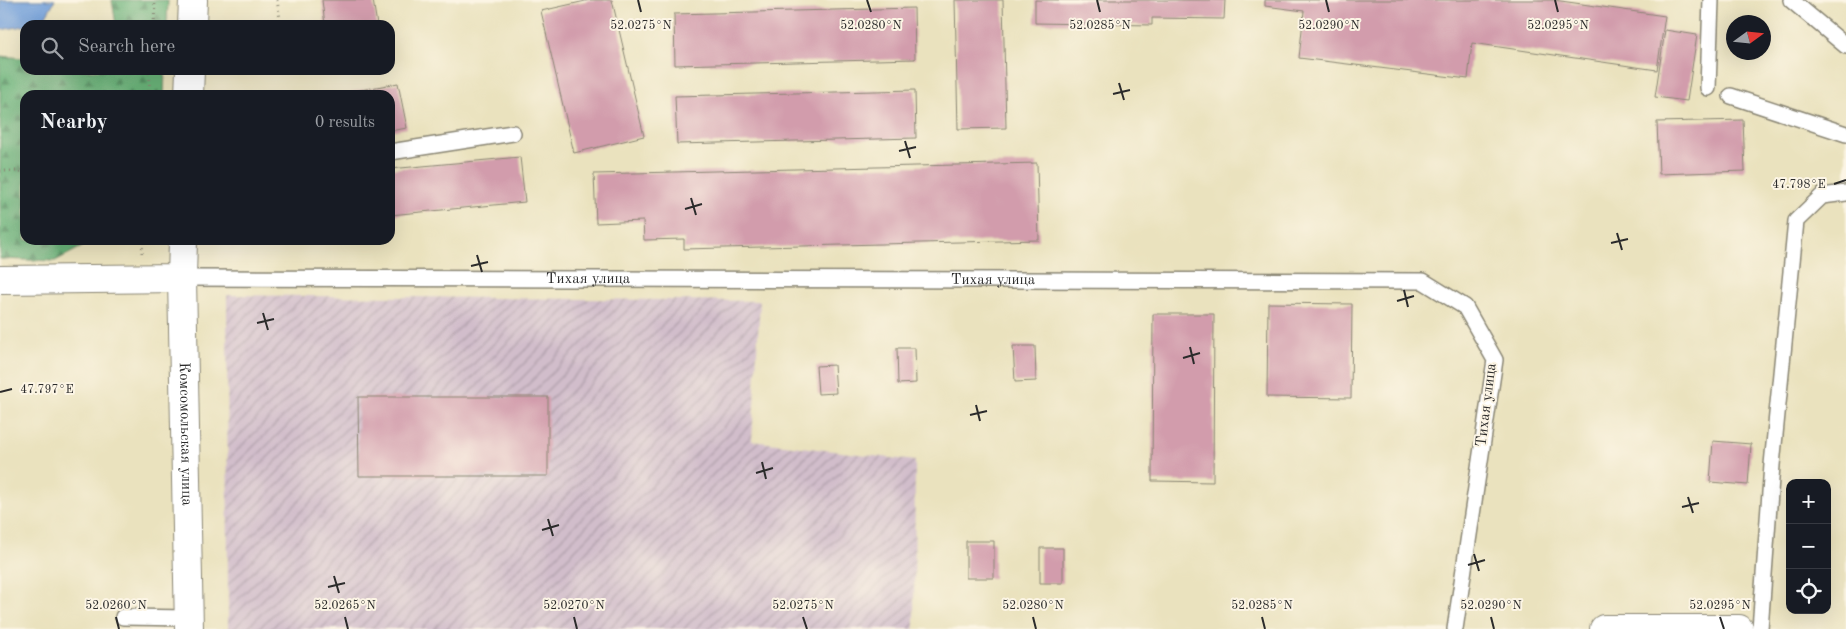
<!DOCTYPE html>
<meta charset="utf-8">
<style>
:root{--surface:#171b24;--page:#20242c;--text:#f1f3f6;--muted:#9ea1a6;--line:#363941}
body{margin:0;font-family:"Old Standard TT",serif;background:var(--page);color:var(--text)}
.controls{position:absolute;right:15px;bottom:15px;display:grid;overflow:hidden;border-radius:10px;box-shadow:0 5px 20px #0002}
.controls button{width:45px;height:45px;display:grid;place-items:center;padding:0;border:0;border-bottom:1px solid var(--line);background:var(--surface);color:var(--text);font:25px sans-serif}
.compass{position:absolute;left:1726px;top:15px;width:45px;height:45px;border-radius:50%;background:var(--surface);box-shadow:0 5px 20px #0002;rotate:75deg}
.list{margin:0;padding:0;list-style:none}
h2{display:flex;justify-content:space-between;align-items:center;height:65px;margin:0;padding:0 20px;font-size:21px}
h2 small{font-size:16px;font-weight:400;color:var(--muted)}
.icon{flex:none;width:28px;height:28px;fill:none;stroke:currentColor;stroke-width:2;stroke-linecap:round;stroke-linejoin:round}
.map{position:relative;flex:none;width:1846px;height:629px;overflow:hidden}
.search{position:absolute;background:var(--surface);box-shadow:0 5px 20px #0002;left:20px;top:20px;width:375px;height:55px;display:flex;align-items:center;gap:12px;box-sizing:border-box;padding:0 18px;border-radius:15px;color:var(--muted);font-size:19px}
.panel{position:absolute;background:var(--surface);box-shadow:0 5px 20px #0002;left:20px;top:90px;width:375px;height:155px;border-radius:15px}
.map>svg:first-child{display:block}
.industrial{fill:url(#industrial-furrows)}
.forest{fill:url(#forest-firs);stroke:#4a6e52}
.water{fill:#719fda;stroke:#4e6582}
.building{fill:#d29cac}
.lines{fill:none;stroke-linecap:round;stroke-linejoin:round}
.lane-casing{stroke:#8a8674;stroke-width:18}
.street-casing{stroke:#8a8674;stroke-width:30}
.secondary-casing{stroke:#8a8674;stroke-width:30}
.path{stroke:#8a8674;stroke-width:3;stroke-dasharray:1 4;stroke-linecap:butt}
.lane{stroke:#fff;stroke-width:15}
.street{stroke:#fff;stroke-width:28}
.secondary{stroke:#fff;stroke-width:28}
.ticks{fill:none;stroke:#2b2b2b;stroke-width:2}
.labels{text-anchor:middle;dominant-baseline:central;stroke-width:4;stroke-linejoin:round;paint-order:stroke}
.street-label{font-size:15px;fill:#2b2b2b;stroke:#fcf5e5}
.ticks-label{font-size:12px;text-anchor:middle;fill:#2b2b2b;stroke:#fcf5e5;stroke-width:4;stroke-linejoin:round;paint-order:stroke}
</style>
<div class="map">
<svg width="1846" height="629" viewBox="0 0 1846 629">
<defs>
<pattern id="industrial-furrows" width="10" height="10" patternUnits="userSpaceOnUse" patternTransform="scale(1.25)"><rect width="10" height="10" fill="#d1bdcb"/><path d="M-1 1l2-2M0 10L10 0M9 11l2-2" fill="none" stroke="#aa9aa5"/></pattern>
<pattern id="forest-firs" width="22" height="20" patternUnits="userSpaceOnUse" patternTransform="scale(1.25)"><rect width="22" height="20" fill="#69b278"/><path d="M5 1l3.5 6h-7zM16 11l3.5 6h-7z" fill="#579163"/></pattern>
</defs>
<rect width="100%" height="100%" fill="#fcf5e5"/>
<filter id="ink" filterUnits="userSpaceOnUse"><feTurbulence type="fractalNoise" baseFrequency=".02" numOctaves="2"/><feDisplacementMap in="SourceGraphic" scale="10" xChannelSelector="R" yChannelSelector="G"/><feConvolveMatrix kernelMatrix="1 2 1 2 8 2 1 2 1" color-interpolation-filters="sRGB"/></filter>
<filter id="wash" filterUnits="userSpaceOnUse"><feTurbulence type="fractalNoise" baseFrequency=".0096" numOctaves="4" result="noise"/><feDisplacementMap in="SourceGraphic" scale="20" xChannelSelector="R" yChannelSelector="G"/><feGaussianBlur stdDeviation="1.12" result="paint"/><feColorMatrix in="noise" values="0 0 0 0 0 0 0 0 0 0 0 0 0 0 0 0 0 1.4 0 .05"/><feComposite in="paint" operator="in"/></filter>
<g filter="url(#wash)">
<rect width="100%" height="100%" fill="#eae2be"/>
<!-- industrial -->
<path class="industrial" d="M227,295L760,301L752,441L915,461L914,629H228Z"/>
<!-- forest -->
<path class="forest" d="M112,0H168L167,25H116Z
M0,56L25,58V70H165L164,95H25V240H95L55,261L0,259Z"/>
<!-- water -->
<path class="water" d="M0,0H55L42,23L0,30Z"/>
<g id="blocks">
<!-- building -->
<path class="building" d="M322,0H373L377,25H325Z
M590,0H612L644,136L574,153L541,11Z
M955,0H1003L1006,128L958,129Z
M1035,0H1225L1224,19L1152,18V25L1035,23Z
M1265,0H1554L1665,16L1657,70L1472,43L1468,79L1299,58L1304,11L1265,6Z
M914,8L915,59L675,65L674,14Z
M1665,30L1697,35L1687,101L1655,97Z
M398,83L407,128L390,131V95H351L350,92Z
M915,90L916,138L677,144L675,96Z
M1743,120L1745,171L1659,174L1657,122Z
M520,157L525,202L390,215V169Z
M1037,163L1039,240L684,249V239L644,240L643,221L596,223L594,174Z
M1268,303L1352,304L1351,398L1267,397Z
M1153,314H1214L1213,482L1152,481Z
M1013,346H1035L1036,381L1015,382Z
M897,348H915L916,383L898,384Z
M834,365L836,393L818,394L816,366Z
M358,397H548V476H359Z
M1713,441L1751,444L1748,485L1710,482Z
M966,541H994V578H966Z
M1040,548H1063V583H1040Z"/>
</g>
</g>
<g filter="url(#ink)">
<use href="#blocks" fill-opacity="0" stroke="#8a8674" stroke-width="1"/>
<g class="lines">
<!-- lane casing -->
<g class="lane-casing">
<g id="lane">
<path d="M1791,0L1846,46"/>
<path d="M1708,88L1711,0"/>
<path d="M1731,96L1846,134"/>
<path d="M390,152L513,133"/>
<path id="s1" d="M182,278L1423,281L1465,307L1495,360L1455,629"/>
<path d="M123,617L189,618"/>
<path d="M1760,629L1772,465L1796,221L1822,196L1846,193"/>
</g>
</g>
<!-- street casing -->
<g class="street-casing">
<g id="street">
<path id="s2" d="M182,278L189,629"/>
<path d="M1604,629H1739"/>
</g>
</g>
<!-- secondary casing -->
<g class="secondary-casing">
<path id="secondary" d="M192,25L193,0
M189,95L190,70
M0,280L182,278L183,240"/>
</g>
<!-- path -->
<path class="path" d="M277,0L281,25
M154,25L155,0
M149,95L150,70
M0,171H25
M142,253L143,240"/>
<!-- lane -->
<use href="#lane" class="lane"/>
<!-- street -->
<use href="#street" class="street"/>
<!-- secondary -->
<use href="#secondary" class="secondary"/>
</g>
</g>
<!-- ticks -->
<path class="ticks" d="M638,0L641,12M867,0L871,12M1097,0L1100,12M1326,0L1329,12M1555,0L1558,12M1119,83L1124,100M1113,94L1130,90M905,141L910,158M899,151L916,147M1834,184L1846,180M691,198L696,215M685,209L702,204M1617,233L1622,250M1611,243L1628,239M477,255L482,272M471,266L488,262M1404,290L1408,307M1397,301L1414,296M263,313L268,330M257,323L274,319M1190,347L1194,364M1183,358L1200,353M0,392L12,389M976,405L980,421M970,415L987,411M762,462L766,479M756,473L773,468M1688,497L1693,513M1682,507L1699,503M548,519L553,536M542,530L559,525M1474,554L1479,571M1468,565L1485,560M334,576L339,593M328,587L345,583M116,617L119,629M345,617L348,629M574,617L577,629M803,617L807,629M1033,617L1036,629M1262,617L1265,629M1491,617L1494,629M1720,617L1724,629"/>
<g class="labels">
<!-- street labels -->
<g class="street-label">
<text stroke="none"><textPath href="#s1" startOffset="406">Тихая улица</textPath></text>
<text stroke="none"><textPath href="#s1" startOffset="811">Тихая улица</textPath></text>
<text transform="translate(1487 405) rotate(-83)">Тихая улица</text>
<text stroke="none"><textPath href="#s2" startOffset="156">Комсомольская улица</textPath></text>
</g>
</g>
<g class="ticks-label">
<text x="641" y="29">52.0275°N</text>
<text x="871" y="29">52.0280°N</text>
<text x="1100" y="29">52.0285°N</text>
<text x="1329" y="29">52.0290°N</text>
<text x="1558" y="29">52.0295°N</text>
<text x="1799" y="188">47.798°E</text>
<text x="47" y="393">47.797°E</text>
<text x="116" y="609">52.0260°N</text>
<text x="345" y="609">52.0265°N</text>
<text x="574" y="609">52.0270°N</text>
<text x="803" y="609">52.0275°N</text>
<text x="1033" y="609">52.0280°N</text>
<text x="1262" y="609">52.0285°N</text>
<text x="1491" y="609">52.0290°N</text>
<text x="1720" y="609">52.0295°N</text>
</g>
</svg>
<div class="controls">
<button>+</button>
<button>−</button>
<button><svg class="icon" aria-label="locate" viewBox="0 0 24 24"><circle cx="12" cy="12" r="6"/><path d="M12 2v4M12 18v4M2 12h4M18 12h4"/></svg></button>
</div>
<svg class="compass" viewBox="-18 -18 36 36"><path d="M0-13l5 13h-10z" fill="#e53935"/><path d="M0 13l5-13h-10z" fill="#9ea1a6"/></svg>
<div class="search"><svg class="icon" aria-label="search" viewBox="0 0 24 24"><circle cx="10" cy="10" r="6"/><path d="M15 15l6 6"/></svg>Search here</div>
<section class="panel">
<h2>Nearby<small>0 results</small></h2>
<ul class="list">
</ul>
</section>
</div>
